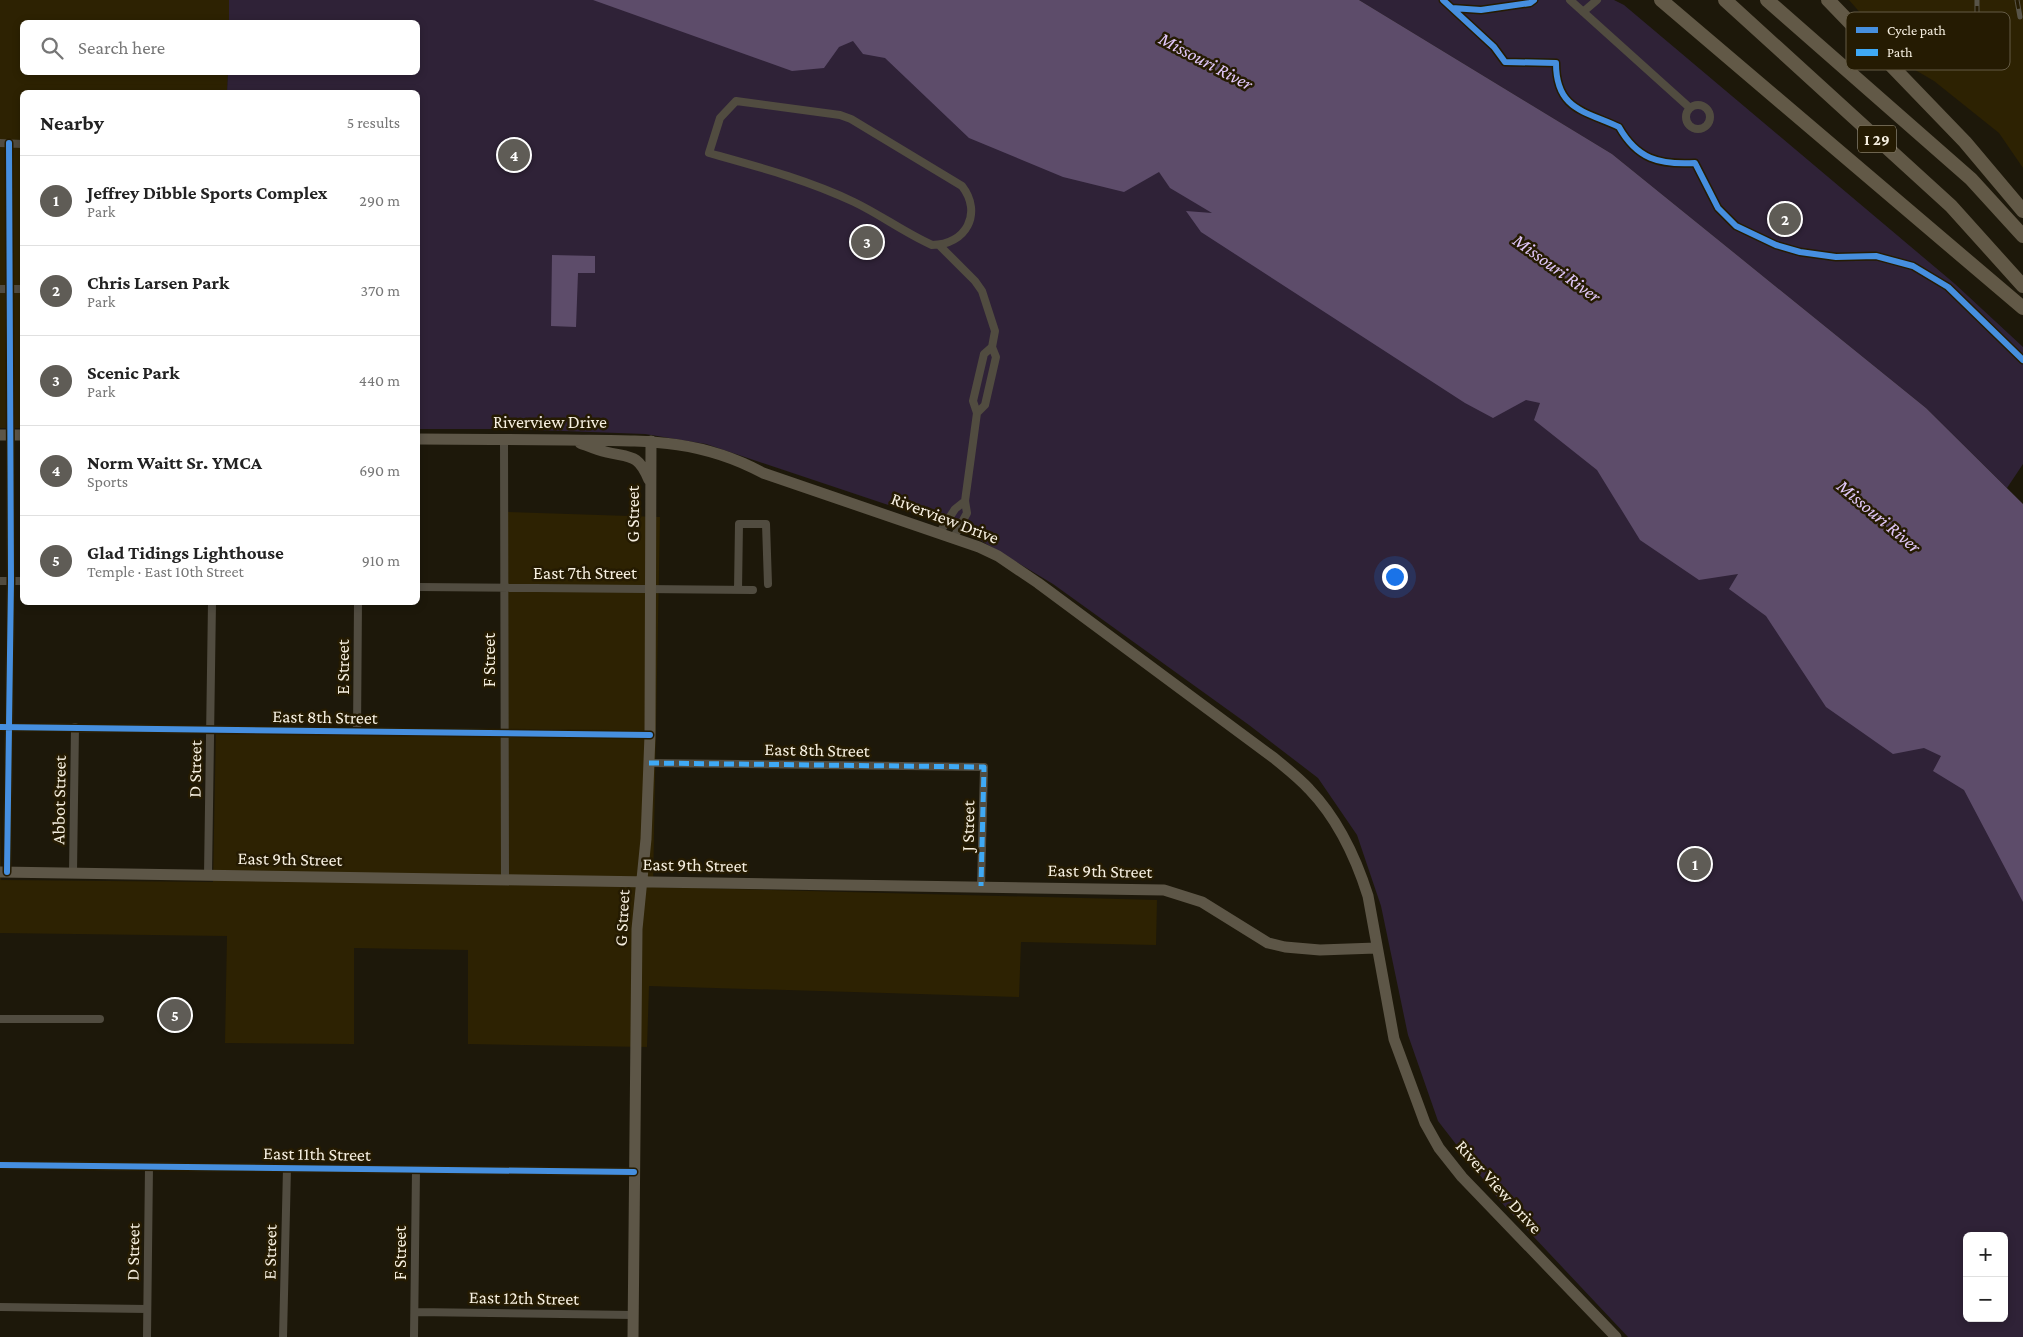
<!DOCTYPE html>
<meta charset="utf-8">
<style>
:root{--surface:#fff;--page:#f6f6f6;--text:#222;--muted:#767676;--line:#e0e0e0;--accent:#5f5c56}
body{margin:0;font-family:"Crimson Pro",serif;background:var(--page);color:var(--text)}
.controls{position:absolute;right:15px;bottom:15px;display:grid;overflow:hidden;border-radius:8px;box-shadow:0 2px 8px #0003}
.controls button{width:45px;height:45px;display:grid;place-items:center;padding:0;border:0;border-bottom:1px solid var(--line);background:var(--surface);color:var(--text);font:25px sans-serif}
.you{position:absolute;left:1394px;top:576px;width:18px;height:18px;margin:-12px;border:4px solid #fff;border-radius:50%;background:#1a73e8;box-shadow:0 0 0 8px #1a73e833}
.badge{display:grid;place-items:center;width:32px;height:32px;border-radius:50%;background:var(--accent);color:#fff;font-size:16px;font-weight:700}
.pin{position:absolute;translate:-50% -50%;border:2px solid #fff;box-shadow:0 1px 5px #0006}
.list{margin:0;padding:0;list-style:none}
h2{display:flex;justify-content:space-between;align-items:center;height:65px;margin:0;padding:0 20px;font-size:21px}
h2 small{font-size:16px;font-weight:400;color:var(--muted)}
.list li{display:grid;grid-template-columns:32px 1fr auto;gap:15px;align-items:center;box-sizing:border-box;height:90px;padding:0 20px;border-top:1px solid var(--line)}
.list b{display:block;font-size:19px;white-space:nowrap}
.list p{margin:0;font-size:16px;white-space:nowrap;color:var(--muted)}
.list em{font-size:16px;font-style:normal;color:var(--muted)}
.icon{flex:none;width:28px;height:28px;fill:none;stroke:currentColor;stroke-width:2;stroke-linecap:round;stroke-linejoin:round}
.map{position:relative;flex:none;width:2023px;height:1337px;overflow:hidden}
.search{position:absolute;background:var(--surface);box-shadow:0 2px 8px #0003;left:20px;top:20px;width:400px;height:55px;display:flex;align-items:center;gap:12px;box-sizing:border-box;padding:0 18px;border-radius:8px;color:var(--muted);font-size:19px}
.panel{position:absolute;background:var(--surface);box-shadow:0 2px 8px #0003;left:20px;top:90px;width:400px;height:515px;border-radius:8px}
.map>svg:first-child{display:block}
.built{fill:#2d2202}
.green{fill:#2f2237;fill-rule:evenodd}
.water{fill:#5d4c6a}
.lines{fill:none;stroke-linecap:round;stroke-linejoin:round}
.street{stroke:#514c40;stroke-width:8}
.secondary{stroke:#5d5647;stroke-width:11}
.highway{stroke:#625947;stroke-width:14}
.rail-casing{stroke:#585448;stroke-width:5}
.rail{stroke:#251b02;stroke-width:3;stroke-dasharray:9;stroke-linecap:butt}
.quiet{stroke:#3fa9f5;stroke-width:5;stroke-dasharray:10 5;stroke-linecap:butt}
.cycleway-casing{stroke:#251b02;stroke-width:9}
.cycleway{stroke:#468fdf;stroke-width:6}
.labels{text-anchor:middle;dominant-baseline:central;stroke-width:5;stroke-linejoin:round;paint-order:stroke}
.shield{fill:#251b02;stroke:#b7af9d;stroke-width:1}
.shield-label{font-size:16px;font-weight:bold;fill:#f6efe0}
.street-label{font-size:18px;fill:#f6efe0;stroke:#251b02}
.water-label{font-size:19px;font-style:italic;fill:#e1c8f9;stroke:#251b02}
.key{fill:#251b02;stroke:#645b45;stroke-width:1}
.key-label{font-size:14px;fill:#f6efe0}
</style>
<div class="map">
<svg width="2023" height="1337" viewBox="0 0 2023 1337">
<rect width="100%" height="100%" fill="#1d180a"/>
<!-- built -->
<path class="built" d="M0,0H229V22H22V72L228,73L227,92H22V428H0Z
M1849,0H2023V168L1999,133L1934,81L1905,64Z
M508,512L660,517L653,887L1157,900L1156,945L1021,942L1019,997L649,986L647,1047L468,1044V950L354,948V1044L225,1043L227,936L0,933V799L1,880L213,882L216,726L507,730Z"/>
<!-- green -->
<path class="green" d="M229,0H742L1116,107L1516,378L2023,822V1337H1628L1500,1201L1438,1121L1408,1035L1381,906L1357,835L1318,778L1249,725L1053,584L963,530L706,444L645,434L508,429H418V92H227L228,73L418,72V22H229ZM1967,1236H2004V1318H1967Z
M1359,0H1614L1624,5L1955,284L2023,347V464L2007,488L1926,408L1612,154Z"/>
<!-- water -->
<path class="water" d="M593,0H1359L1612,154L1926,408L2023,504V902L1964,790L1933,771L1941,756L1924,748L1893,754L1826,707L1766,616L1729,589L1738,574L1699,580L1640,540L1597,470L1534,420L1540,403L1526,400L1493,418L1465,403L1201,232L1186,211L1212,213L1170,188L1159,172L1124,192L1063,177L969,138L885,58L863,54L853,41L839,47L824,68L792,71Z
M552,255L595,256V273H578L576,327L551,326Z"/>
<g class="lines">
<!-- street -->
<path class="street" d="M1570,0L1690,108
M1583,12L1597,0
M736,101L840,115L851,119L962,186C983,213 966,245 932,245C905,233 881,215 854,202C808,180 759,167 709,153L720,118Z
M1686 117a12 12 0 1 1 24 0a12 12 0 1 1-24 0Z
M0,143L22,144
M939,245L975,281L982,291L995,331L992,347L996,357L985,405L977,413
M0,289H22
M504,440L505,880
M940,532L955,509L965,501
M954,537L967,513L965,501L977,413L973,401L984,354L992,347
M0,581H22
M418,587L753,590
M738,590L739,524H766L768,584
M0,727L650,735
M357,732L358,602
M649,763L984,767L981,886
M7,872L11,581L9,143
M73,873L75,727
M208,875L212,602
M0,1019H100
M0,1165L634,1172
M0,1307L147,1309
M415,1312L633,1315
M147,1337L149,1167
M283,1337L287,1168
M414,1337L416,1170"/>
<!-- secondary -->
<path class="secondary" d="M0,435H22
M418,439C467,439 517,440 566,440C639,441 697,437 763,473L979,547L998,556L1038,583L1274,758C1286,768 1299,778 1309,789C1337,818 1356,858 1368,896L1394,1039L1425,1123L1439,1148L1462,1177L1616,1337
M580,443C588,446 597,450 606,452C630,458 638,453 649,480
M0,872L1164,890L1202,902L1268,943L1285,947L1320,950L1376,948
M633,1337L637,929L646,839L650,735L651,441"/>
<!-- highway -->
<path class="highway" d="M1661,0L2023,308
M1725,0L1951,206L2023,286
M1767,0L1971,179L2023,236
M1828,0L1965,142L2023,211"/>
<!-- rail casing -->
<g class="rail-casing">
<path id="rail" d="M2017,0L2020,17
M1977,51V0"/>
</g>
<!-- rail -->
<use href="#rail" class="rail"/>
<!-- quiet -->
<path class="quiet" d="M649,763L984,767L981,886"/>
<!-- cycleway casing -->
<g class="cycleway-casing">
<path id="cycleway" d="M1443,0L1494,47L1505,62L1556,63C1556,110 1585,111 1619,127C1637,159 1659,165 1695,163L1718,208L1736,226L1776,245L1800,252L1836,257L1876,256L1913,266L1948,287L2023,360
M1452,8L1481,10L1530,3L1534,0
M0,727L650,735
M7,872L11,581L9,143
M0,1165L634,1172"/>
</g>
<!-- cycleway -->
<use href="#cycleway" class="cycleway"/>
</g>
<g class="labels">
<!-- shield labels -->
<rect class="shield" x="1858" y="125.5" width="38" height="27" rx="4"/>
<g class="shield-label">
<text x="1877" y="139">I 29</text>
</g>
<!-- street labels -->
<g class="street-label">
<text x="550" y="422">Riverview Drive</text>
<text transform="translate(633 514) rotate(-90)">G Street</text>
<text transform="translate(945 518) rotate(21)">Riverview Drive</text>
<text x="585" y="573">East 7th Street</text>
<text transform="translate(489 660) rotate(-90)">F Street</text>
<text transform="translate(343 667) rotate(-90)">E Street</text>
<text transform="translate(325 717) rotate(1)">East 8th Street</text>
<text transform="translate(817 750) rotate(1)">East 8th Street</text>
<text transform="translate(195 769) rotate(-89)">D Street</text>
<text transform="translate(59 800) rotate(-89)">Abbot Street</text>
<text transform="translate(968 826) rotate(-89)">J Street</text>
<text transform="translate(290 859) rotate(1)">East 9th Street</text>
<text transform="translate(695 865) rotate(1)">East 9th Street</text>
<text transform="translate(1100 871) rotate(1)">East 9th Street</text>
<text transform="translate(622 918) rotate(-87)">G Street</text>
<text transform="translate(317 1154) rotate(1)">East 11th Street</text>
<text transform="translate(1499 1187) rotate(48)">River View Drive</text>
<text transform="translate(133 1252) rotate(-89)">D Street</text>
<text transform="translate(270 1252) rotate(-89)">E Street</text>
<text transform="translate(400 1253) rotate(-90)">F Street</text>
<text transform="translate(524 1298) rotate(1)">East 12th Street</text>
</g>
<!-- water labels -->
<g class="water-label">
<text transform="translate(1206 61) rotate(28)">Missouri River</text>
<text transform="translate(1557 268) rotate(36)">Missouri River</text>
<text transform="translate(1879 516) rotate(40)">Missouri River</text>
</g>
</g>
<!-- legend -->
<rect x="1846" y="12" width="164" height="58" rx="8" class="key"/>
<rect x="1856" y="27" width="22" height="6" fill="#468fdf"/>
<rect x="1856" y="49" width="22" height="7" fill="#3fa9f5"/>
<g class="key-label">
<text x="1887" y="35">Cycle path</text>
<text x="1887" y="57">Path</text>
</g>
</svg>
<div class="controls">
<button>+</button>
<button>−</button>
</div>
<div class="you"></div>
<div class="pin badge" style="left:1695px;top:864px">1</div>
<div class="pin badge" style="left:1785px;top:219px">2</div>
<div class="pin badge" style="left:867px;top:242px">3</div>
<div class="pin badge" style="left:514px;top:155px">4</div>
<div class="pin badge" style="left:175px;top:1015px">5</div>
<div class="search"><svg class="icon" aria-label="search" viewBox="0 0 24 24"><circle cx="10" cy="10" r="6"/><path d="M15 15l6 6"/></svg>Search here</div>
<section class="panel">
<h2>Nearby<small>5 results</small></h2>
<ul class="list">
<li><span class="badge">1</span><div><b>Jeffrey Dibble Sports Complex</b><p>Park</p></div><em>290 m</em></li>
<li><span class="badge">2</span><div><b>Chris Larsen Park</b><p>Park</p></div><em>370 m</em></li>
<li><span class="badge">3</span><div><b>Scenic Park</b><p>Park</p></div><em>440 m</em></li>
<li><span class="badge">4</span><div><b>Norm Waitt Sr. YMCA</b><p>Sports</p></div><em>690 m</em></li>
<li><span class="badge">5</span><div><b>Glad Tidings Lighthouse</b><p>Temple · East 10th Street</p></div><em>910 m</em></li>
</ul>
</section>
</div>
